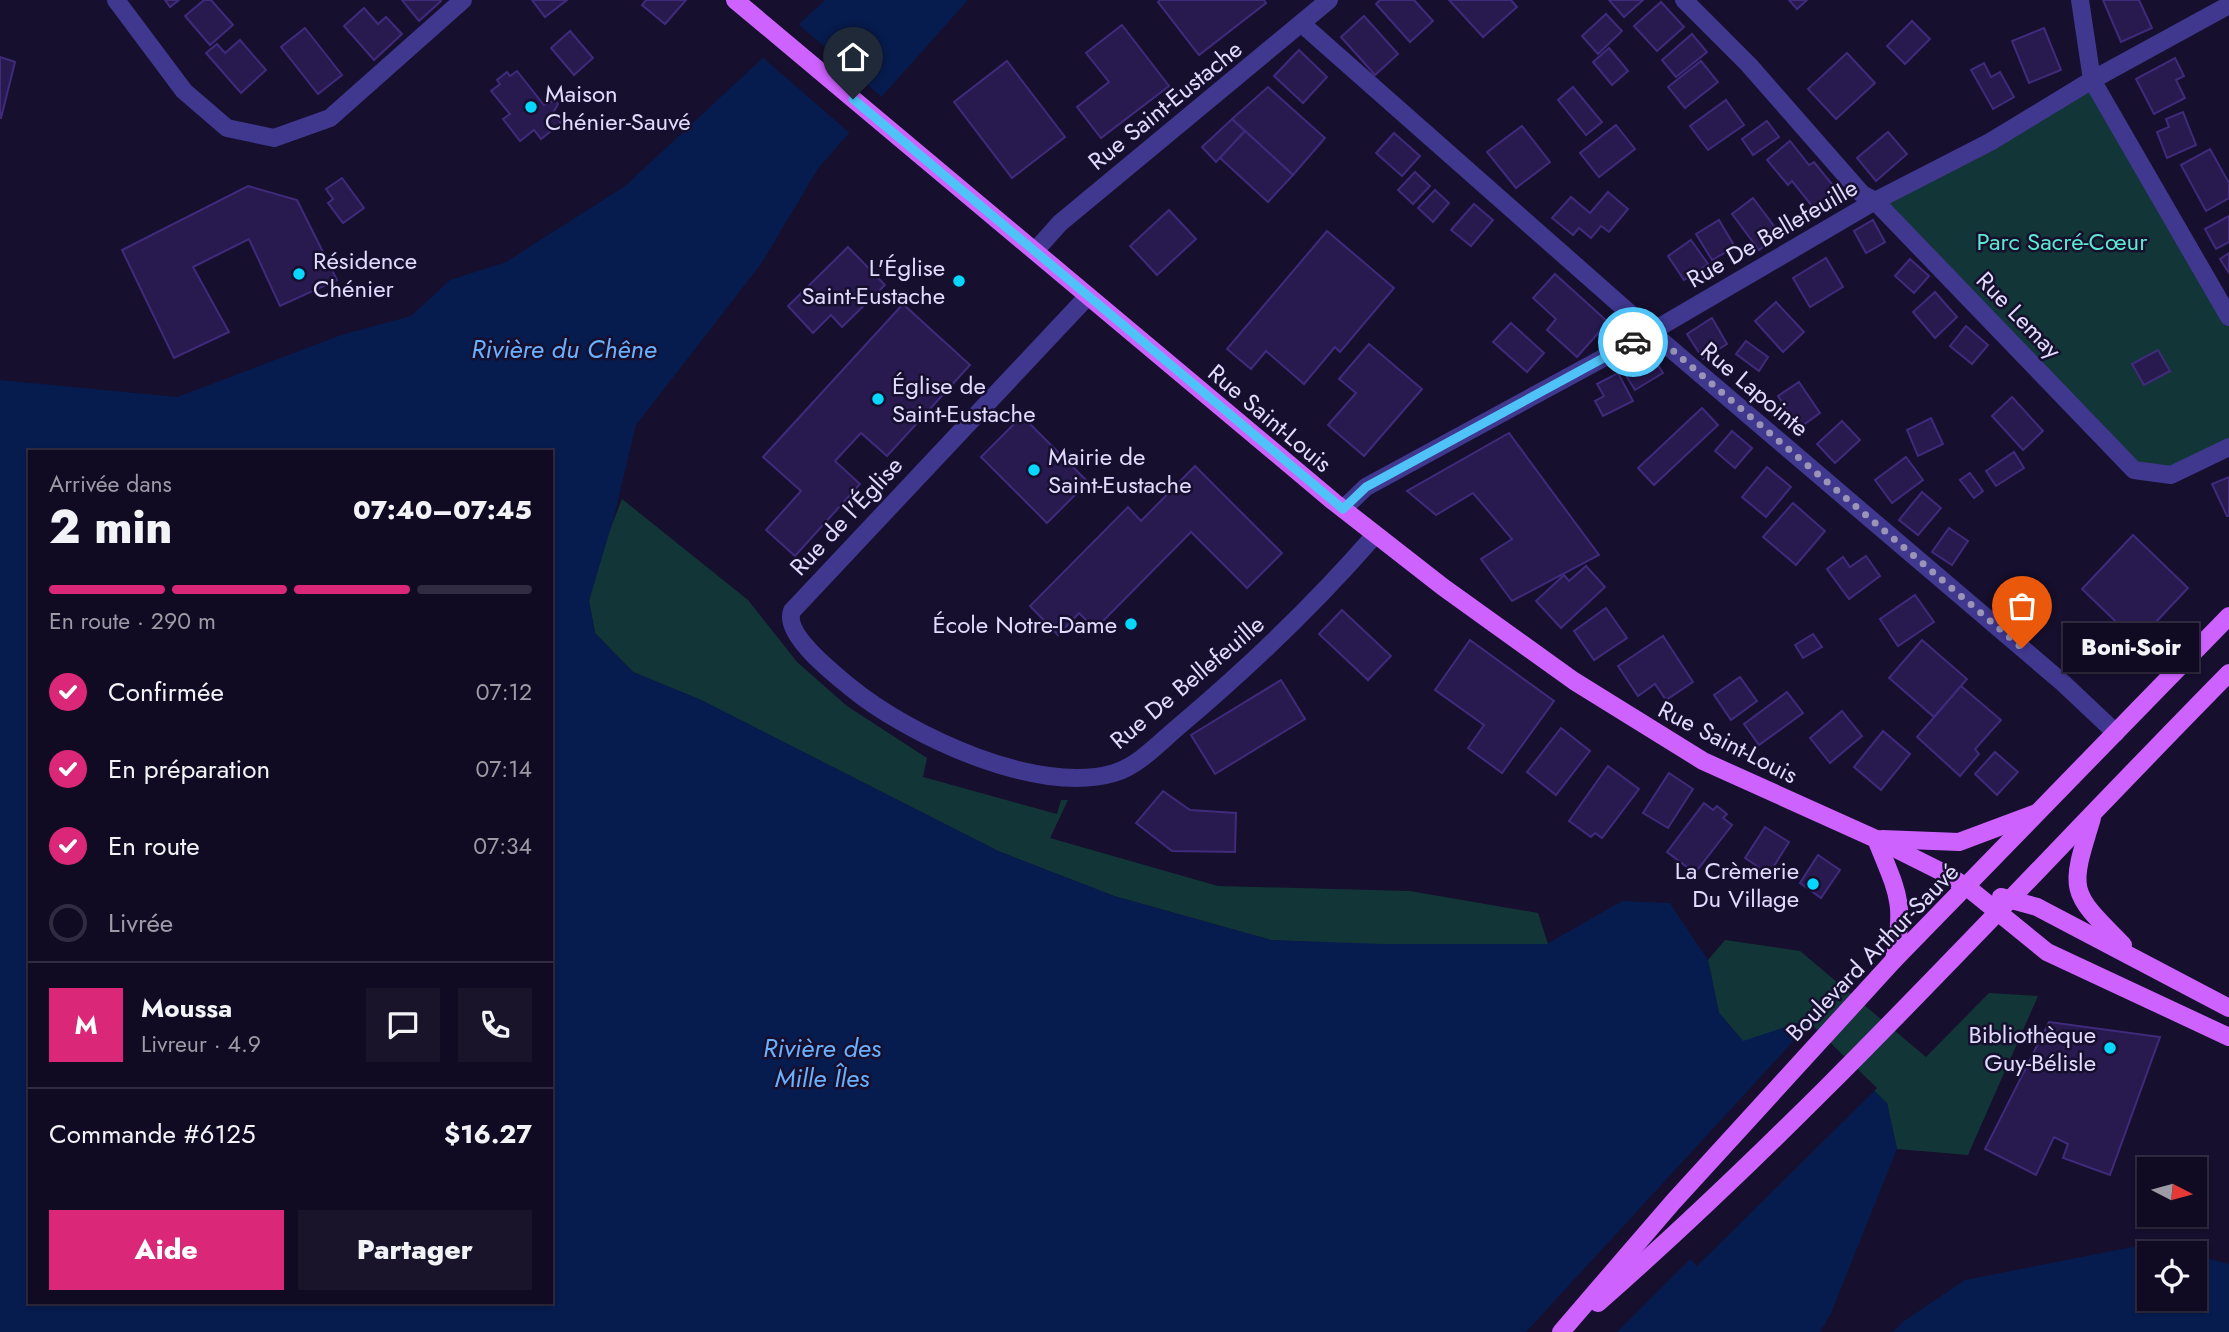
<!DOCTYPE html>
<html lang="fr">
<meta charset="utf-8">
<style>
:root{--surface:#100b22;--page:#19142a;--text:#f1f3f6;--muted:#9c9ba5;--line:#302b40;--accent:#db2777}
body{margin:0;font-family:Jost,sans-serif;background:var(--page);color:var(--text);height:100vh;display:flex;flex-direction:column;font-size:26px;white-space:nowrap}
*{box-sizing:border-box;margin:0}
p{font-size:23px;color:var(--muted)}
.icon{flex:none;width:38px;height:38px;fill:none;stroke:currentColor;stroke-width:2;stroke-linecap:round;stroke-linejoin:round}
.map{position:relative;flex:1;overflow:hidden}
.side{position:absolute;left:28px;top:450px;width:525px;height:854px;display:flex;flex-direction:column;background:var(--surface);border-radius:0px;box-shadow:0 2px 5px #0004,0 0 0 2px var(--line)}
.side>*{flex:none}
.needle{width:46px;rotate:96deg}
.tools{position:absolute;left:2137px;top:1157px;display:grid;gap:14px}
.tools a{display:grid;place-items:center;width:70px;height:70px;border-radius:0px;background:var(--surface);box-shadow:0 2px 5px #0004,0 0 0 2px var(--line);font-size:35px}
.pin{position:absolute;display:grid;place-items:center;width:60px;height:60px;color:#fff;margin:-72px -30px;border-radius:50% 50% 50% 0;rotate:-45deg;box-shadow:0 0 7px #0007}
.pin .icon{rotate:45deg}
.courier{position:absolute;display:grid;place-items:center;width:70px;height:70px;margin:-35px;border:5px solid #4fc3f7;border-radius:50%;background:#fff;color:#222;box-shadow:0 2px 9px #0007}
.bubble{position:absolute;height:49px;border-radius:0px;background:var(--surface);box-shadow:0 2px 5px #0004,0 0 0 2px var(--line);font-size:23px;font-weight:800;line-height:49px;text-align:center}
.headline em{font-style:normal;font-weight:800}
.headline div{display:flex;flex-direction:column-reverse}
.headline{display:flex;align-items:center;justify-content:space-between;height:119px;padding:0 21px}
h1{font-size:46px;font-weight:800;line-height:52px}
.bar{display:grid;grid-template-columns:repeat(4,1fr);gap:10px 7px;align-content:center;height:84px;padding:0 21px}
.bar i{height:9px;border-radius:5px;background:var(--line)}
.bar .active{background:var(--accent)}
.bar p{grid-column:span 4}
.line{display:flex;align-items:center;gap:18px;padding:0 21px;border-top:2px solid var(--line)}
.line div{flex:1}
.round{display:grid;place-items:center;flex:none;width:74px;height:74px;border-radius:0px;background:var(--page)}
ol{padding:0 21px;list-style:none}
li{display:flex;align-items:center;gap:21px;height:77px}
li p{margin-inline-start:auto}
li .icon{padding:7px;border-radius:50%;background:var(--accent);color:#fff;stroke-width:4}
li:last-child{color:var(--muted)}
li i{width:38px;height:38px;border:4px solid var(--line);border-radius:50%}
.cta{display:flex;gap:14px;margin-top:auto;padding:14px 21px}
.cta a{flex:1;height:80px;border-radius:0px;background:var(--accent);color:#fff;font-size:28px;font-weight:800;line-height:80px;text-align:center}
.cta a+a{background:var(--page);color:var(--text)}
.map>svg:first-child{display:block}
.green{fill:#123637}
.water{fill:#071c4e;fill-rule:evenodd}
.pier{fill:#160f2d}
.building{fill:#281a4f;stroke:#402a7c;stroke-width:2}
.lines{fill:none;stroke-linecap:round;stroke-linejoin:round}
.minor{stroke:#40378f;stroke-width:18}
.major{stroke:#ce62ff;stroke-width:18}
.done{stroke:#9a94b6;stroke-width:7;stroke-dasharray:0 12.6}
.route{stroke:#4fc3f7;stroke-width:9}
.poi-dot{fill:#07d6ff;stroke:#160f2d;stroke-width:2.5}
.labels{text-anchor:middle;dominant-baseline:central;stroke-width:5;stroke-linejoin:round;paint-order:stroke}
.poi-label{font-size:24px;fill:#e1dbff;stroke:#160f2d;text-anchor:start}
.street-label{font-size:24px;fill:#e1dbff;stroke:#160f2d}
.park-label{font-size:24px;fill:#5de9cf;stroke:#160f2d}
.water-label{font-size:26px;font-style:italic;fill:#69b0ff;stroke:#160f2d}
</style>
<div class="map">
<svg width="2229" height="1332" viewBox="0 0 2229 1332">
<rect width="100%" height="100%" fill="#160f2d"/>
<g class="green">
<path d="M2092,80L2229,317V447L2171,475L2134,470L1875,201L1994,150Z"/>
<path d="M622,499L748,600L797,662L847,706L927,758L923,777L1057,814L1061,800H1068L1050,838L1218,886L1410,891L1538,913L1548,944L1392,946L1271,940L1114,896L998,851L701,700L633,672L595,633L589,601L599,558Z"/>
<path d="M1725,940L1800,951L1926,1057L1989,993L2038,996L1968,1155L1897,1149L1887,1103L1743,1041L1719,1013L1708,960Z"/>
</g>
<g class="water">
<path d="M825,0H968L819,167L761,264L636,425L614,517L589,601L595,633L633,672L701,700L998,851L1114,896L1271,940L1382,944H1547L1622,901L1670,903L1708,960L1719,1013L1743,1041L1803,1021L1887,1103L1897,1149L1831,1313L1820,1332H0V380L177,397L341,335L411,316L450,280L506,262L625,186ZM400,450L551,452V1302H30V452Z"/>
<path d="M2148,1244L2185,1253H2149V1298H2194L2195,1255L2229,1264V1332H1893L1904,1321L1965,1280Z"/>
</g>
<g class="pier">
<path d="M796,22L884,99L852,135L761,56Z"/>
<path d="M1810,1023L1877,1088L1697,1266L1690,1259L1617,1332H1526Z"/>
</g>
<g class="building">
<path d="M165,0H179L170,7Z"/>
<path d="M204,0H211L233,25L210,45L185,16Z"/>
<path d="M402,0H440L441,1L419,21Z"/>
<path d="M532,0H567L545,17Z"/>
<path d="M646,0H686L665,24L642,5Z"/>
<path d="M1160,0H1264L1266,3L1199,55L1158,2Z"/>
<path d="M1380,0H1414L1433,21L1410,42L1376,4Z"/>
<path d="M1449,0H1511L1517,7L1483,37Z"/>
<path d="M1609,0H1643L1624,17Z"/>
<path d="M1789,0H1807L1797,9Z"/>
<path d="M2103,0H2139L2152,28L2121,42Z"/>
<path d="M1661,2L1684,27L1657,51L1634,26Z"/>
<path d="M364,8L378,24L386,17L402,34L374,60L344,26Z"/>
<path d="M1606,14L1622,31L1598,54L1582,36Z"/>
<path d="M1364,16L1398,54L1375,75L1341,37Z"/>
<path d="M1912,21L1930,39L1905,64L1887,46Z"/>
<path d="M1122,25L1169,86L1101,138L1077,107L1109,82L1086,53Z"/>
<path d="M305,28L342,75L318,94L281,47Z"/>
<path d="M2044,28L2061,70L2029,83L2012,41Z"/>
<path d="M570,31L593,58L574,75L551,48Z"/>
<path d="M1692,34L1707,52L1676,77L1662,60Z"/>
<path d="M240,40L266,70L241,93L206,53L217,44L225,53Z"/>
<path d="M1609,48L1628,71L1612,85L1593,62Z"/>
<path d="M1299,50L1327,77L1303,103L1274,76Z"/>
<path d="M1847,53L1875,83L1836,119L1808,89Z"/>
<path d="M0,57L15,62L1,118H0Z"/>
<path d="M2175,58L2184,76L2176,80L2185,98L2154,114L2136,79Z"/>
<path d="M1007,61L1065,137L1012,178L954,102Z"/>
<path d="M1701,61L1718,82L1685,108L1668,87Z"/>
<path d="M1984,63L1991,77L2000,72L2014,97L1993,109L1971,70Z"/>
<path d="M517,71L544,105L555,100L558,104L553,113L561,123L541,139L534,130L520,141L503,119L510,114L491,91L500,84L497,80L507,72L510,76Z"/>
<path d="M1268,87L1325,138L1293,175L1232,119Z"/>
<path d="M1573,87L1602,122L1586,135L1558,100Z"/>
<path d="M1726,100L1744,125L1708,150L1690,126Z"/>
<path d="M2183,112L2196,145L2167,158L2157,132L2169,127L2166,119Z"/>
<path d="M1232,119L1245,131L1216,162L1202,147Z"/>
<path d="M1767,121L1779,137L1753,155L1742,139Z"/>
<path d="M1616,125L1635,149L1599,177L1580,153Z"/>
<path d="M1522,126L1550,162L1516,188L1487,152Z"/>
<path d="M1245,131L1293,175L1268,202L1220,158Z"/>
<path d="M1888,132L1907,154L1876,181L1857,158Z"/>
<path d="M1394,133L1420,156L1402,176L1376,153Z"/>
<path d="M1790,141L1809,165L1814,162L1840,194L1817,212L1792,181L1788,185L1767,160Z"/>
<path d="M2210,149L2229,183V198L2206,211L2181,165Z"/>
<path d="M1415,172L1430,186L1413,204L1398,190Z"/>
<path d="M342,178L364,208L343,223L328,203L333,199L326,189Z"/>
<path d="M248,186L297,200L337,280L280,306L249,239L193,267L229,332L174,358L122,250Z"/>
<path d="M1435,190L1449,203L1433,222L1418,208Z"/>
<path d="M1608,192L1628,209L1609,232L1601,226L1591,238L1579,228L1573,235L1552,218L1571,197L1590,213Z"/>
<path d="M1753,198L1780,234L1759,250L1732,214Z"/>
<path d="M1474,204L1493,220L1471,246L1451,230Z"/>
<path d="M1169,210L1196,239L1157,275L1130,246Z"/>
<path d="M2229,216V242L2216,249L2205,229Z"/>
<path d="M1719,220L1735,247L1712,260L1696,234Z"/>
<path d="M1873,220L1885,242L1866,253L1854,231Z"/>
<path d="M1327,231L1394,288L1340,352L1335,347L1304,384L1266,351L1251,369L1227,349Z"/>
<path d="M1691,240L1708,264L1684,280L1668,256Z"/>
<path d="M848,247L885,285L842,327L831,315L813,333L788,306Z"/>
<path d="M2229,253V273L2220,259Z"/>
<path d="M1826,258L1843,287L1810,307L1793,278Z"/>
<path d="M1910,259L1929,276L1914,293L1895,276Z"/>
<path d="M1555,274L1608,322L1577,357L1547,330L1556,319L1533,298Z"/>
<path d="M1935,292L1957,317L1935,338L1913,312Z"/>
<path d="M1776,302L1804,332L1783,352L1755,321Z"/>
<path d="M903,304L970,365L887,456L861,433L835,461L860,484L795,556L766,530L801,491L763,457Z"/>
<path d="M1712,318L1727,344L1703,359L1687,334Z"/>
<path d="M1511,323L1544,353L1527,372L1493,342Z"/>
<path d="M1966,326L1988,345L1972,364L1950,346Z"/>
<path d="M1746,341L1768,357L1759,371L1736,354Z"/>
<path d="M1369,344L1422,389L1364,456L1328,425L1356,393L1339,379Z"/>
<path d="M2158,350L2170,371L2144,385L2132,364Z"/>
<path d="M1651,354L1663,373L1635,390L1623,371Z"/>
<path d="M1618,373L1633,401L1603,416L1595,401L1604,396L1597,384Z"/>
<path d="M1799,382L1820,413L1799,428L1778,396Z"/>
<path d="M2012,397L2043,431L2023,450L1992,416Z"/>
<path d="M1702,408L1718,425L1654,485L1638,468Z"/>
<path d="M1022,416L1088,482L1047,523L981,457Z"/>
<path d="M1931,418L1943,444L1918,456L1907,430Z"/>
<path d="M1842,421L1860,440L1835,463L1817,444Z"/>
<path d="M1732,431L1752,448L1735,468L1715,451Z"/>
<path d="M1509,433L1599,555L1512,601L1481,559L1512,539L1473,493L1436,515L1407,491Z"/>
<path d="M2014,452L2024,468L1996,486L1986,471Z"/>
<path d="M1906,457L1923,480L1892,503L1875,480Z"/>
<path d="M1195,466L1282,553L1247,588L1191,532L1095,629L1079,613L1058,635L1030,606L1128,507L1141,521Z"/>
<path d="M1767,467L1791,487L1766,517L1742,497Z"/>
<path d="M1970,473L1983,491L1974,498L1960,480Z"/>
<path d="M2229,477V516H2227L2212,484Z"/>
<path d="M1922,492L1941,508L1918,535L1899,520Z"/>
<path d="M1793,503L1825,531L1796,565L1763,537Z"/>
<path d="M1949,528L1968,541L1952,565L1932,552Z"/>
<path d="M2133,535L2188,588L2137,642L2082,589Z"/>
<path d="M1866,556L1880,576L1849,599L1827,569L1843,557L1850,567Z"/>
<path d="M1586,566L1605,587L1561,628L1536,601L1564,575L1569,581Z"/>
<path d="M1915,595L1934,622L1898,646L1880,619Z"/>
<path d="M1606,608L1627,638L1594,660L1574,631Z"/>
<path d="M1342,610L1391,656L1368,680L1319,634Z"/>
<path d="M1813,634L1822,647L1803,658L1795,645Z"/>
<path d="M1663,636L1693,682L1666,700L1655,684L1638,696L1618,666Z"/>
<path d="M1470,640L1554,701L1502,773L1468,748L1484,725L1435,690Z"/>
<path d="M1922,640L1967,679L1934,717L1889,678Z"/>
<path d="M1740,677L1757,701L1731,720L1714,695Z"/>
<path d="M1281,680L1305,719L1215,774L1191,735Z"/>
<path d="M1961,686L2001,720L1975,749L1979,754L1960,776L1917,737Z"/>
<path d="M1787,692L1803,713L1759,745L1744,724Z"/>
<path d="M1842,711L1862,736L1830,763L1810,738Z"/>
<path d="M1561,728L1590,751L1556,795L1527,772Z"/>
<path d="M1883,731L1910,754L1881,790L1854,767Z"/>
<path d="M1995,752L2018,772L1997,795L1975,774Z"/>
<path d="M1608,766L1639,789L1602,838L1595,833L1591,837L1569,821Z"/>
<path d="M1669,773L1693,789L1668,828L1643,813Z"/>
<path d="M1163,791L1190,810L1236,813L1235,852L1172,851L1136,823Z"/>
<path d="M1704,803L1713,810L1717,806L1727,814L1723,818L1732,825L1695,873L1667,852Z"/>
<path d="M1765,827L1789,842L1769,874L1745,858Z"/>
<path d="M1818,855L1840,870L1821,898L1800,883Z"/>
<path d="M2049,1022L2160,1037L2110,1175L2063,1158L2068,1144L2054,1137L2036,1175L1985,1149Z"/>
</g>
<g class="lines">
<g class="minor">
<path d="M116,0L184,91L227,128L274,138L330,118L463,0"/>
<path d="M1684,0L1749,65L1862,194L1875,201L2134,470L2171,475L2229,447"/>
<path d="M2080,0L2092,80L2229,317"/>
<path d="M1302,24L1651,332L2063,683L2116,733"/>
<path d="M1035,251L1060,223L1329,0"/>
<path d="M1088,296L792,611C783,634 833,673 850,687C908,735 1038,796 1114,773C1138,766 1158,744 1178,727C1248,668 1314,605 1375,535"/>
<path d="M1343,509L1366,487L1651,332L1875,201L1990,142L2092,80L2229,5"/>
</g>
<g class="major">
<path d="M735,0L1334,502L1443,587L1574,681L1703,761L1876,839L1940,871L1967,887L2047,952L2229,1037"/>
<path d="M2092,818C2069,892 2069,891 2123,945"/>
<path d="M1876,839C1897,892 1906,901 1894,960"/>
<path d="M1882,839L1959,842L2034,814"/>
<path d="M2001,897L2037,907L2229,1008"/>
<path d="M1598,1303C1821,1107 2020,885 2229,673"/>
<path d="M1561,1332L1673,1202L1894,960L2229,616"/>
</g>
</g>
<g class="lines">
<path class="done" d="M1633,342L1651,332L2022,648"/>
<path class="route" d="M853,99L1343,509L1366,487L1633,342"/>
</g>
<g class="poi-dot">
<circle cx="531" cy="107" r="7"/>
<circle cx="299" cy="274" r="7"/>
<circle cx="959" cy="281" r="7"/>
<circle cx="878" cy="399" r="7"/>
<circle cx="1034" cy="470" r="7"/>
<circle cx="1131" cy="624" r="7"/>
<circle cx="1813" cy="884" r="7"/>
<circle cx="2110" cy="1048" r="7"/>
</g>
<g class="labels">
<g class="poi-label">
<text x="545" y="93">Maison<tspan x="545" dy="28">Chénier-Sauvé</tspan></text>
<text x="313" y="260">Résidence<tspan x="313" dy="28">Chénier</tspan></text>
<text x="945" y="267" text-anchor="end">L'Église<tspan x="945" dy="28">Saint-Eustache</tspan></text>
<text x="892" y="385">Église de<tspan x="892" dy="28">Saint-Eustache</tspan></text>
<text x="1048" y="456">Mairie de<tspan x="1048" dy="28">Saint-Eustache</tspan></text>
<text x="1117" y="624" text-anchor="end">École Notre-Dame</text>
<text x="1799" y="870" text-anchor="end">La Crèmerie<tspan x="1799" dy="28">Du Village</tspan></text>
<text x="2096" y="1034" text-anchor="end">Bibliothèque<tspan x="2096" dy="28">Guy-Bélisle</tspan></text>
</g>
<g class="street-label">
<text transform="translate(1165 105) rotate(-39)">Rue Saint-Eustache</text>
<text transform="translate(1772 233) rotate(-30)">Rue De Bellefeuille</text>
<text transform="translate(2019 315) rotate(46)">Rue Lemay</text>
<text transform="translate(1755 389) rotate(40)">Rue Lapointe</text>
<text transform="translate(1270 418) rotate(40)">Rue Saint-Louis</text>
<text transform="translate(846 516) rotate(-47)">Rue de l'Église</text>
<text transform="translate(1187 682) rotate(-40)">Rue De Bellefeuille</text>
<text transform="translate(1728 742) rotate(27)">Rue Saint-Louis</text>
<text transform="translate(1872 952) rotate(-46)">Boulevard Arthur-Sauvé</text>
</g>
<g class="park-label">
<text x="2062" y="241">Parc Sacré-Cœur</text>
</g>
<g class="water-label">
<text x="564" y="349">Rivière du Chêne</text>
<text x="822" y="1048">Rivière des<tspan x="822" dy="30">Mille Îles</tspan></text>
</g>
</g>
</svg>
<div class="tools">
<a><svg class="needle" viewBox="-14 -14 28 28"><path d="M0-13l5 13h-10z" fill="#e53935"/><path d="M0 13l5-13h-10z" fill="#9c9ba5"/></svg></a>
<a><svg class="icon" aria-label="locate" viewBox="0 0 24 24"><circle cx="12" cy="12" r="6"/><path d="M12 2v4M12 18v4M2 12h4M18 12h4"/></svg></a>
</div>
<div class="pin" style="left:2022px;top:648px;background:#ea580c"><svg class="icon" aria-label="bag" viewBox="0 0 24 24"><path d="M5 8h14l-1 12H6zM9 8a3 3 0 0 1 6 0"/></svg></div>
<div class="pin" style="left:853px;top:99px;background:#1f2937"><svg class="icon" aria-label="home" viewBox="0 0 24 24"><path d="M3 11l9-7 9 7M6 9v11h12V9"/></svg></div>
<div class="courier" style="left:1633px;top:342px"><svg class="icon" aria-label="car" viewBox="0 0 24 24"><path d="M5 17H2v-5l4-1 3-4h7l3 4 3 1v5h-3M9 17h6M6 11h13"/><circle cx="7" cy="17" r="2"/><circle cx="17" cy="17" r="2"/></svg></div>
<div class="bubble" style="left:2063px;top:623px;width:136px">Boni-Soir</div>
<section class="side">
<div class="headline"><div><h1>2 min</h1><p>Arrivée dans</p></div><em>07:40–07:45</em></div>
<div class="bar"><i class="active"></i><i class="active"></i><i class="active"></i><i></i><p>En route · 290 m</p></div>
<ol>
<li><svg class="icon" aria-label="check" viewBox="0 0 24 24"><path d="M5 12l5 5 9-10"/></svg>Confirmée<p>07:12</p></li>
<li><svg class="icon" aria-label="check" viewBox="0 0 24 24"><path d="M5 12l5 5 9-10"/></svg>En préparation<p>07:14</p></li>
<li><svg class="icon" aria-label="check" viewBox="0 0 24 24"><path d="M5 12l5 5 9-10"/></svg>En route<p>07:34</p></li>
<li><i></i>Livrée</li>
</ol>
<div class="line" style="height:126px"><b class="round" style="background:var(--accent);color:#fff">M</b><div><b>Moussa</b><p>Livreur · 4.9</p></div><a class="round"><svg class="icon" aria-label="chat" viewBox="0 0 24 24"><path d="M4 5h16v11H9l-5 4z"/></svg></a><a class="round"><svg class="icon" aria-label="phone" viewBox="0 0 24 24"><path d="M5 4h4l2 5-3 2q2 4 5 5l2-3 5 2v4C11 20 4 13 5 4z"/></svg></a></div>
<div class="line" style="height:91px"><div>Commande #6125</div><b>$16.27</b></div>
<div class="cta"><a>Aide</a><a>Partager</a></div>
</section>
</div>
